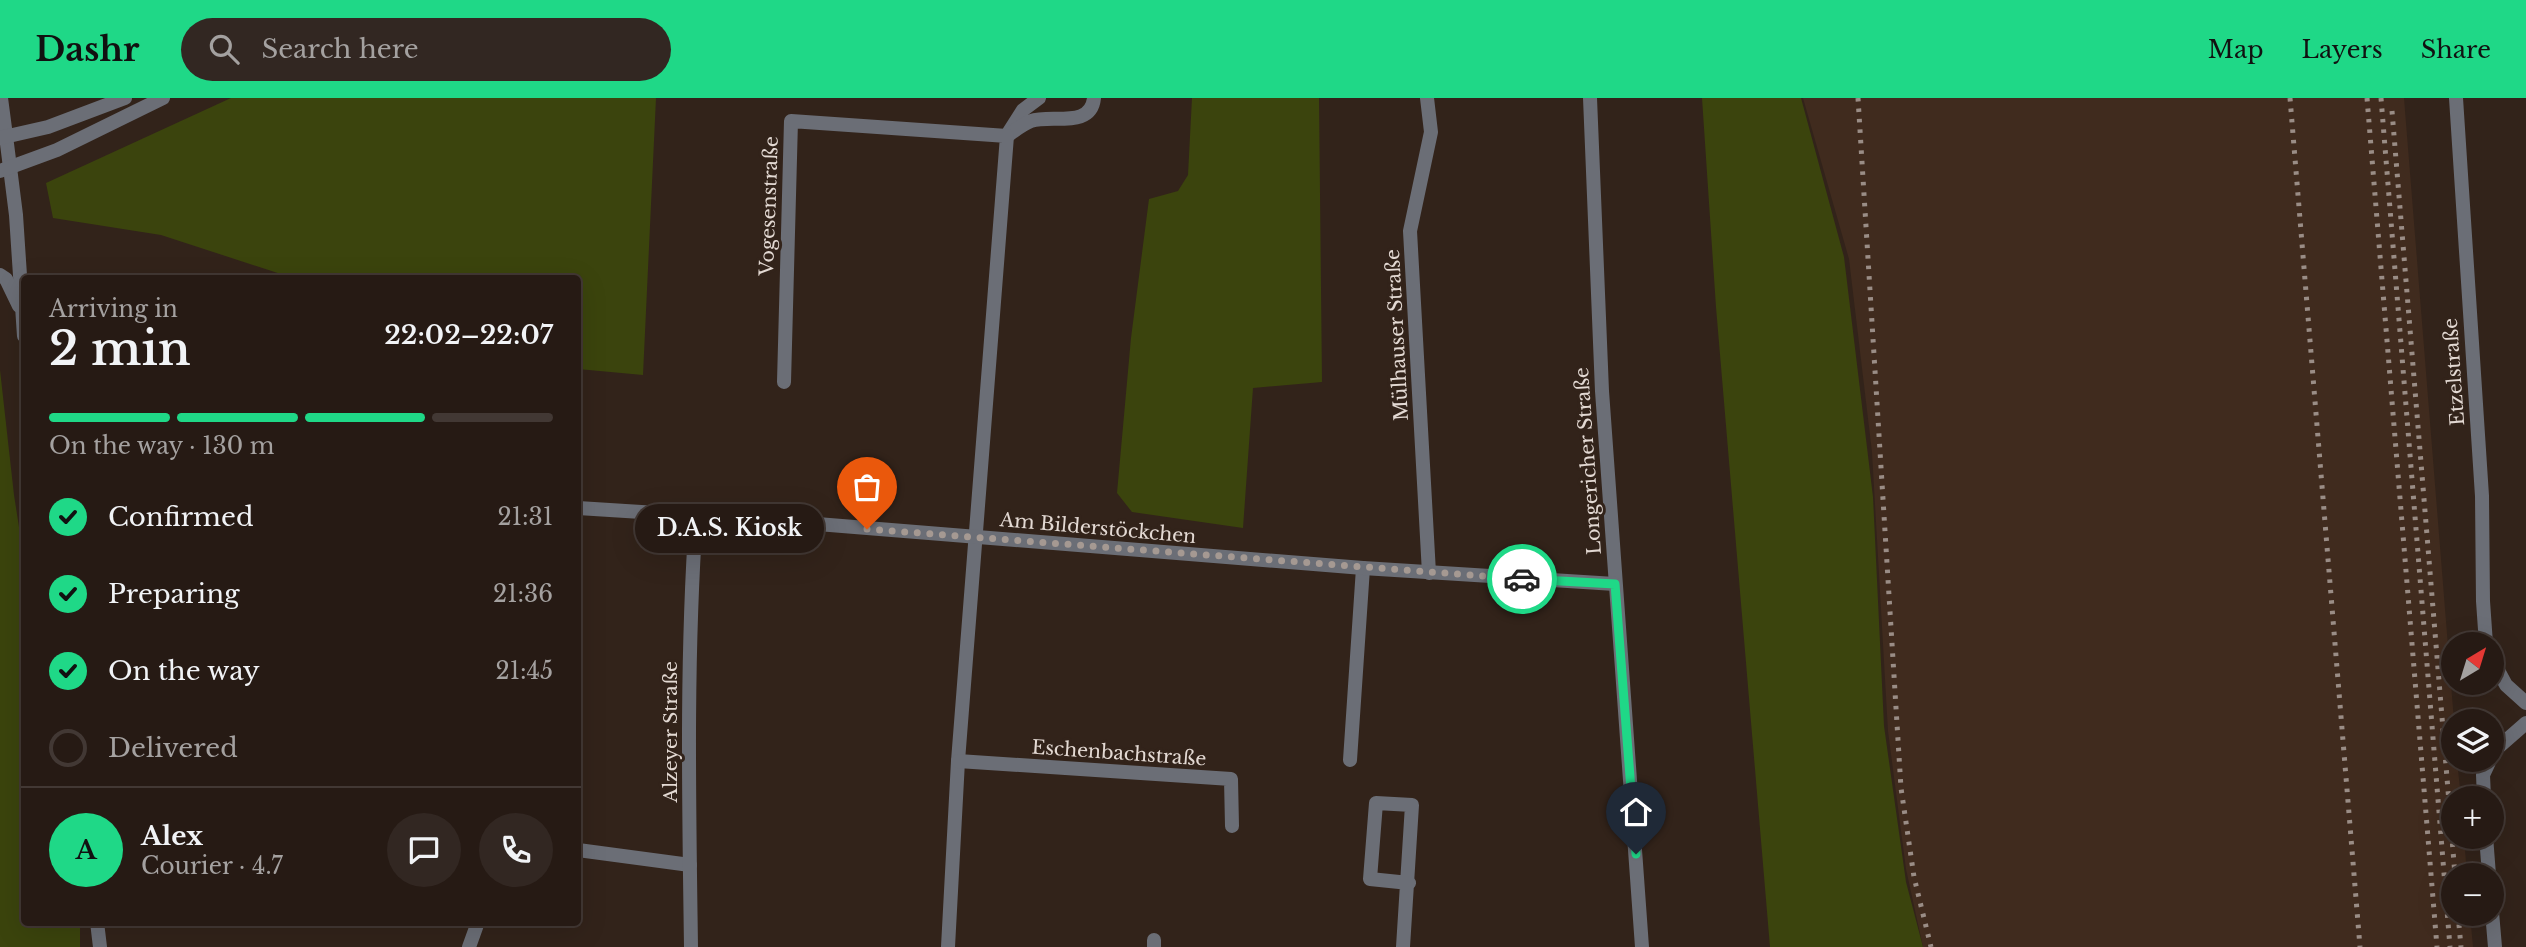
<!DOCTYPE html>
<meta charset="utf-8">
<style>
:root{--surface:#261a14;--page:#322722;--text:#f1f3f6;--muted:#a4a1a0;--line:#423834;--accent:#1fd887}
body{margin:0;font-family:"Libre Baskerville",serif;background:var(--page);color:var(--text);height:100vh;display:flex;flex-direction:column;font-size:26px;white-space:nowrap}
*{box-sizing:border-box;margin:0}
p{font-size:23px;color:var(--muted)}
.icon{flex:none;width:38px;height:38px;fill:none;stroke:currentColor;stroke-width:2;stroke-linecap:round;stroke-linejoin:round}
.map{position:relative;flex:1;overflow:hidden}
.details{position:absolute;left:21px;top:177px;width:560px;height:651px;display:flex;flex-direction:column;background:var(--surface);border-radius:7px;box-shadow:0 7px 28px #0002,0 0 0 2px var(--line)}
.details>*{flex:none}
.needle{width:46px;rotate:38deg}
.tools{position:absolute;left:2441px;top:534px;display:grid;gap:14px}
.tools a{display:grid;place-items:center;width:63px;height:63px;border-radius:50%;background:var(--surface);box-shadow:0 7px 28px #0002,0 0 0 2px var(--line);font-size:35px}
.pin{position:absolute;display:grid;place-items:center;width:60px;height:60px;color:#fff;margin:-72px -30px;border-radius:50% 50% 50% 0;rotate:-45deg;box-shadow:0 0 7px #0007}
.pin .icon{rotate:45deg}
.courier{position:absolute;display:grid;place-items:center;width:70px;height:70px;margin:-35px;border:5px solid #1fd887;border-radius:50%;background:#fff;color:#222;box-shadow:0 2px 9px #0007}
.bubble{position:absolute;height:49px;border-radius:24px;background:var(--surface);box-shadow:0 7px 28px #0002,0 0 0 2px var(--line);font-size:23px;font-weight:600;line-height:49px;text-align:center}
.headline em{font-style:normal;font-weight:600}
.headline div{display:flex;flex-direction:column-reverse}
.headline{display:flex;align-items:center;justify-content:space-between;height:119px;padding:0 28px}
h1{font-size:46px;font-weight:600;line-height:52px}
.bar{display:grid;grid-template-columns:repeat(4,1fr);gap:10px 7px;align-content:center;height:84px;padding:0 28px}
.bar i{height:9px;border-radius:5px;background:var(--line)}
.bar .on{background:var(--accent)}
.bar p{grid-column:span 4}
.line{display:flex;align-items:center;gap:18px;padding:0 28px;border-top:2px solid var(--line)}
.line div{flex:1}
.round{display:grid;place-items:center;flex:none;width:74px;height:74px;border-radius:37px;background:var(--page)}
ol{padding:0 28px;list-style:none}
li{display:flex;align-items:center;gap:21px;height:77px}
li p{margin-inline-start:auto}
li .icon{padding:7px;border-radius:50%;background:var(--accent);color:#111;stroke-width:4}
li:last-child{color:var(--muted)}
li i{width:38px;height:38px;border:4px solid var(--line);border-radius:50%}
header{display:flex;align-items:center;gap:42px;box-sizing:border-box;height:98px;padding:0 35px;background:var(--accent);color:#111}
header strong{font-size:33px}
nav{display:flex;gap:38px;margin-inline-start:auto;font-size:24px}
.search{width:490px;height:63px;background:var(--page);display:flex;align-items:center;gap:18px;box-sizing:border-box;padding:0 24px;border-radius:38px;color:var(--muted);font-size:26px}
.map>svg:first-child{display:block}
.built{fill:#402b1e}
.green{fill:#3b440d}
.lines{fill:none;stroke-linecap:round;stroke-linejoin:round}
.minor{stroke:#6b6e76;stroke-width:14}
.tertiary{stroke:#6b6e76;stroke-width:14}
.rail{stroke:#9a8d86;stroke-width:5;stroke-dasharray:3.5 7;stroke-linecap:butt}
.done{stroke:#a59992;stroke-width:7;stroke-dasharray:0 12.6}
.route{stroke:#1fd887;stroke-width:9}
.labels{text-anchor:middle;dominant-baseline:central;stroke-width:6;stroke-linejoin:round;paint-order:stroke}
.street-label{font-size:19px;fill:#e3d9d3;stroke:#32231a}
</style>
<header>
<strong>Dashr</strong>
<div class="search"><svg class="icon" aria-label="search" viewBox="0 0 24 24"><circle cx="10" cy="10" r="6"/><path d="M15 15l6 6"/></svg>Search here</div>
<nav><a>Map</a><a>Layers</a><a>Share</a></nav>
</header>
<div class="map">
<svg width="2526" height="849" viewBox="0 0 2526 849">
<rect width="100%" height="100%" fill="#32231a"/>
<path class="built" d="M1803,0H2404L2454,623V662H2457L2461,700H2454V738L2464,739L2467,777H2454V816H2470L2473,849H1923L1906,771L1888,633L1872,354L1849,161Z"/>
<g class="green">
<path d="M231,0H656L643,277L578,271V180H293L161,137L53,120L46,85Z"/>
<path d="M1192,0H1319L1322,284L1253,290L1243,430L1132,414L1117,395L1131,240L1149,101L1178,93L1188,77Z"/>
<path d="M1702,0H1801L1844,159L1873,399L1884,628L1906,784L1923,849H1770L1716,209Z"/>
<path d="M0,272L14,397L24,461V824H80V849H0Z"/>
</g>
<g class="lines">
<g class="minor">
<path d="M1,0L6,38"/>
<path d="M1427,0L1431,34L1410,133L1429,475"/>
<path d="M1009,34L1023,12L1039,0"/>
<path d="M1007,38C1014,33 1023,26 1031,23C1051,16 1091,31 1094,0"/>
<path d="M784,284L791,23L1007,38L958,663L948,849"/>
<path d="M2492,658L2494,653L2526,625"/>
<path d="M1350,662L1363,470"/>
<path d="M958,663L1231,681L1232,728"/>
<path d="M2484,700L2483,677L2490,662"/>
<path d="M2486,738L2489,777"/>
<path d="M578,752L690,767"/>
<path d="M2492,814L2495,849"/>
<path d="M469,849L478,824"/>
<path d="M691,849C689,705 686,562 696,419"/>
<path d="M1154,849V842"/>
<path d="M1403,849L1412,707L1376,705L1370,781L1409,785"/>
</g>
<g class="tertiary">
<path d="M1590,0L1602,293L1642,849"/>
<path d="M2456,0L2482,398L2483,503L2486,546"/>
<path d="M6,38L16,117L24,238"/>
<path d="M0,40L48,29L125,0"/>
<path d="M0,73L57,52L163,0"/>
<path d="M0,177L6,181L19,208"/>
<path d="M578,410L768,422L1363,470L1615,486"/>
<path d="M2492,561L2506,587L2526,605"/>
<path d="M97,824L100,849"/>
</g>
<g class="rail">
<path d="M1858,0L1901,690L1914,779L1931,849"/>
<path d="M2290,0L2360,849"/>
<path d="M2367,0L2437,849"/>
<path d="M2381,0L2450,849"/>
<path d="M2392,13L2455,777"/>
<path d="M2458,816L2461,849"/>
</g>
</g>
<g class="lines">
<path class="done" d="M867,431L1522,481"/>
<path class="route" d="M1522,481L1615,486L1636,756"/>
</g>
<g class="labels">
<g class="street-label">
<text transform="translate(769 108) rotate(-88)">Vogesenstraße</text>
<text transform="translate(1397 237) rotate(-93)">Mülhauser Straße</text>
<text transform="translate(2454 274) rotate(-94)">Etzelstraße</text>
<text transform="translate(1588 363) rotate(-94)">Longericher Straße</text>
<text transform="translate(1098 430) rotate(5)">Am Bilderstöckchen</text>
<text transform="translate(670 634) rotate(-90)">Alzeyer Straße</text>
<text transform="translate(1119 655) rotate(4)">Eschenbachstraße</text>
</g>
</g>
</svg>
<div class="tools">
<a><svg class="needle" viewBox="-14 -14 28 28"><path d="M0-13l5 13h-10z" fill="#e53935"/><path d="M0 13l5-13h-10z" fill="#a4a1a0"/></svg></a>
<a><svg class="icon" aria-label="layers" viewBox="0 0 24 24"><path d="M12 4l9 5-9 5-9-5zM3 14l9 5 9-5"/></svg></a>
<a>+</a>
<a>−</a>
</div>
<div class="pin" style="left:867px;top:431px;background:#ea580c"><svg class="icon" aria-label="bag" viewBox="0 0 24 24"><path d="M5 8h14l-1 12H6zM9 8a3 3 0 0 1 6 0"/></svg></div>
<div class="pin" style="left:1636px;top:756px;background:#1f2937"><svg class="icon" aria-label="home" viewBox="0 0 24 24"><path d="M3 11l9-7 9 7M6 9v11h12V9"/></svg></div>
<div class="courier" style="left:1522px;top:481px"><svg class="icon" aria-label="car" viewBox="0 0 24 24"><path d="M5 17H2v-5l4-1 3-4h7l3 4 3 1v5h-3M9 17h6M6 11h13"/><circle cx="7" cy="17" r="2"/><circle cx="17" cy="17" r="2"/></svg></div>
<div class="bubble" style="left:635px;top:406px;width:189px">D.A.S. Kiosk</div>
<section class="details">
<div class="headline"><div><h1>2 min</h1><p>Arriving in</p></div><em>22:02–22:07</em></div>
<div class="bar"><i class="on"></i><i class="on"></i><i class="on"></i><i></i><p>On the way · 130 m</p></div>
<ol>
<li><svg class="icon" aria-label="check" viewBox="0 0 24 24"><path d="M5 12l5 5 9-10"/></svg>Confirmed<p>21:31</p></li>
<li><svg class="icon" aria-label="check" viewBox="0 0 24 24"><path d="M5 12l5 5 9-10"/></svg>Preparing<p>21:36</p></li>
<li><svg class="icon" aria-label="check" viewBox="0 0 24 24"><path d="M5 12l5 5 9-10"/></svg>On the way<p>21:45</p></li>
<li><i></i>Delivered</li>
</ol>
<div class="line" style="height:126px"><b class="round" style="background:var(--accent);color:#111">A</b><div><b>Alex</b><p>Courier · 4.7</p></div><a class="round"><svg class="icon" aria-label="chat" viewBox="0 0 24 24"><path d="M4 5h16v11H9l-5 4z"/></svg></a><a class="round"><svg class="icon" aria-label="phone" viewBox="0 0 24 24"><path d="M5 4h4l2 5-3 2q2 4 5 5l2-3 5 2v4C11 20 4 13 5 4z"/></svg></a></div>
</section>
</div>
